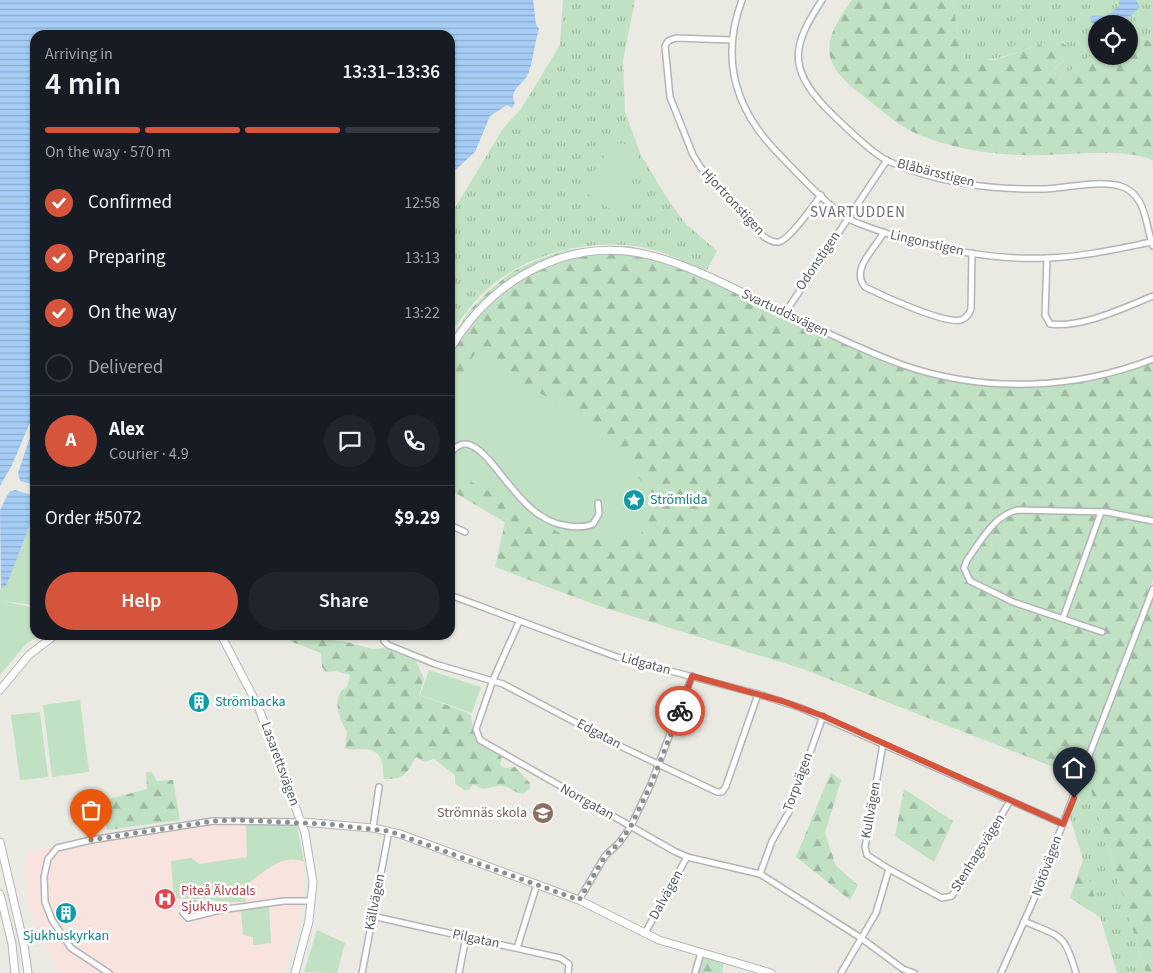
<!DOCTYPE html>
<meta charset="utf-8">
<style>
:root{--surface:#171b24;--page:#20242c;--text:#f1f3f6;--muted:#9ea1a6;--line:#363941;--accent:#d7543c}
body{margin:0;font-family:"Source Sans 3",sans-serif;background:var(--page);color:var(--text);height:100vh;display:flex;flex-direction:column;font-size:19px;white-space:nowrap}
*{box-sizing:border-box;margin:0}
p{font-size:16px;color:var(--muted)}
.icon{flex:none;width:28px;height:28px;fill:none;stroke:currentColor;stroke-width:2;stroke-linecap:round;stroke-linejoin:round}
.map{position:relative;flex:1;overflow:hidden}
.sheet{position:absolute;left:30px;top:30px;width:425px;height:610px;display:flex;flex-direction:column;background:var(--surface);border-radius:15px;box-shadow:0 1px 4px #0004}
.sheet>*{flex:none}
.controls{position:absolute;left:1088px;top:15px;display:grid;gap:10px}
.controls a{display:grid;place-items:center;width:50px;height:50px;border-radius:50%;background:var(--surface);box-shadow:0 1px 4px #0004;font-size:25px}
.pin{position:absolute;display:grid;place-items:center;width:42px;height:42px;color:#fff;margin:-51px -21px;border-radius:50% 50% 50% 0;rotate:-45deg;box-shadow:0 0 5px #0007}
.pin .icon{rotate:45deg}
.courier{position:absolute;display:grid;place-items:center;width:50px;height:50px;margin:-25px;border:4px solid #d7543c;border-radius:50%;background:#fff;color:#222;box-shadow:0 1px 6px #0007}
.summary em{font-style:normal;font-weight:600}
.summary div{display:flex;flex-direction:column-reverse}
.summary{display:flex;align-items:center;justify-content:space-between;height:85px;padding:0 15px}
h1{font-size:32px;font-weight:600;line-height:38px}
.bar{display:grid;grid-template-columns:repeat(4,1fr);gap:8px 5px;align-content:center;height:60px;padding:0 15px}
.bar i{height:6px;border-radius:4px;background:var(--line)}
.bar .current{background:var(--accent)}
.bar p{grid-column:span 4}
.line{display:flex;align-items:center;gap:12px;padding:0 15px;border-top:1px solid var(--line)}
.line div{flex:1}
.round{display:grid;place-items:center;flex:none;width:52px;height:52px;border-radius:26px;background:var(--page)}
ol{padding:0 15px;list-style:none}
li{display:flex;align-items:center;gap:15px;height:55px}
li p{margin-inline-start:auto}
li .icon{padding:5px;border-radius:50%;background:var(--accent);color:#fff;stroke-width:4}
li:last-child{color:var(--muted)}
li i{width:28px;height:28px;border:2px solid var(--line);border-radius:50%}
.cta{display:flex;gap:10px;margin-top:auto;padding:10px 15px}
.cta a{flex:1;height:58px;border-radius:30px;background:var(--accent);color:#fff;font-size:20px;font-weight:600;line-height:58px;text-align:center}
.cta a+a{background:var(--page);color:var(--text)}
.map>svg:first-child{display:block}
.medical{fill:#f8e3de}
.grass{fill:url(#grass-tufts)}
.forest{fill:url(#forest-firs)}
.green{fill:#c0e1c3}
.water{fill:url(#water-rules)}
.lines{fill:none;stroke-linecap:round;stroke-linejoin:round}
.street-casing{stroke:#b2b4b8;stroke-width:8}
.secondary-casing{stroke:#b3b5bb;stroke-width:9}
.street{stroke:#fff;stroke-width:5}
.secondary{stroke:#fff;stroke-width:7}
.done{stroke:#8d8e8e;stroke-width:5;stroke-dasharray:0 9}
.route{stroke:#d7543c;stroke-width:6}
.labels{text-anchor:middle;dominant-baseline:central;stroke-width:5;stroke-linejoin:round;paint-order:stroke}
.street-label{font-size:14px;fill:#5a5d61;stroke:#fff}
.culture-label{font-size:14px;fill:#0d838f;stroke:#fff;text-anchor:start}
.education-label{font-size:14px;fill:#785e54;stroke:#fff;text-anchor:end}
.health-label{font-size:14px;fill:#be3a42;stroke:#fff;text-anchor:start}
.neighbourhood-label{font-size:15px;letter-spacing:1px;fill:#6b6e73;stroke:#fff}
</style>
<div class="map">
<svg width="1153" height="973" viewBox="0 0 1153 973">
<defs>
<pattern id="grass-tufts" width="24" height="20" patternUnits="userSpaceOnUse" patternTransform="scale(1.25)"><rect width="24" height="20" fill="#c0e1c3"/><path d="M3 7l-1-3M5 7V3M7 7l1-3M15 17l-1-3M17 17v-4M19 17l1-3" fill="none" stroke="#9fbaa2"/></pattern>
<pattern id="forest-firs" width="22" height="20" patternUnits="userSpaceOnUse" patternTransform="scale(1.25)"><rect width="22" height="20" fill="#c0e1c3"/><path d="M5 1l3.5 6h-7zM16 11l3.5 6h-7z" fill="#9fbaa2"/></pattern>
<pattern id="water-rules" width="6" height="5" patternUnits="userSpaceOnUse" patternTransform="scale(1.25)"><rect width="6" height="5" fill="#a7cdf6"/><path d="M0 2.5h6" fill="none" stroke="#8baacb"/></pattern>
</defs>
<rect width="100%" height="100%" fill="#ebeae2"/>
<path class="medical" d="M246,822L297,826L304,862L303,896L298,925L283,973H63L58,969L43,943L33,918L25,884L27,851L152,832Z"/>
<g class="grass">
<path d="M563,0H635L623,61L625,112L641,155L665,195L684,222L717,251L706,272C692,266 678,258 664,253C605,233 530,249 484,292C472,303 461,320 450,333V216L504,127L521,109L560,45Z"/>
<path d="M953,0H1153V43L1141,37L1129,40V24H1096V52L1060,78L1054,81L1049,76L1050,73L1064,61L1067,46L1062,41C1028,43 1001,66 965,59L959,44Z"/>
<path d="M1085,771L1146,973H1117L1068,810Z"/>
</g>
<g class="forest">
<path d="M852,0H953L959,44L965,59L995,60L1057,39L1067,46L1070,55L1050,73L1049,76L1054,80L1060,78L1096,52V56H1129V41L1141,37L1153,43V161C1130,146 1052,157 1021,155C987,154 949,148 917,134C897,125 879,108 862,95C818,62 822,41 852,0Z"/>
<path d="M630,246L646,251L884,358L960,380L1033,384L1105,373L1153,357V580L1079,777L803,669L596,605L495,567L505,522L450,490V340L470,310L490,290L512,272L537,260L566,250Z"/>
<path d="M1153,596V973H1146L1085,771Z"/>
<path d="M293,635L346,642L373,649L384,648L416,661L424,679L419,695L466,712L471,716C474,743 479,744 502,757L500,764L504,768L515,767L530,783V788L523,794C514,793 512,788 504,786C496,784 490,788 483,789L473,784L469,790H464L455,783V775L434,759L425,762L416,757C406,774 406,779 384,779C382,772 384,765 381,759C372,743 358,753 345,748L347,731C340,720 333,704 341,691L347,687L350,675L335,671L326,672L322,667L321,653L292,642L289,639Z"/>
<path d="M146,772H152L157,781L173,780L180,820L107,830L100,790L109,799L147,789Z"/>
<path d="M831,772L841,780L825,833L836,866L858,885L850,900L796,857Z"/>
<path d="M904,789L953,821L934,862L895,836Z"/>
<path d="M1083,859L1101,918L1070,898Z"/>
<path d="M701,957L724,962L722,973H697Z"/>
</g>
<g class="green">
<path d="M613,143L628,144L639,157L624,178L599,165Z"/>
<path d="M594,170L630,191L616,213L583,191Z"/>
<path d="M476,352L532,389L583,416L659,501L638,539L575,540L529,518L492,493L450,470V392Z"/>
<path d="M35,497V605L3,601L35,608V635H40L26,644L0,675V590Z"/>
<path d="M429,670L481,687L472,713L420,695Z"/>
<path d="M80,700L89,772L52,777L43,705Z"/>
<path d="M40,712L48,777L20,780L11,715Z"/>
<path d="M246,823L297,826L304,862C281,852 260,876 242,888L246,902C221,903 198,897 174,899L171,861L191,858L199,864L247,857Z"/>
<path d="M269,906L271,943L253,945V937L243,935L241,910Z"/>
<path d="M317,930L345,943L337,973L304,972Z"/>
</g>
<g class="water">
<path d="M0,0H533L536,24L539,29C535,41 532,68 527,76C522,85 508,91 515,103L512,108L507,105L490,116L475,152L453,172L452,183L454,196L450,200V35H35V421L31,420L12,465L0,486Z"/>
<path d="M1119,0H1136L1140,7L1128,18L1111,19L1095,24L1091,22L1090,16C1107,15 1103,20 1119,6Z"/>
<path d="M35,422V485L20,481L18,473Z"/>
<path d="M15,490L35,496V512L6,586L1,588L0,510L9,492Z"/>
</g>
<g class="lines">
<g class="street-casing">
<g id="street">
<path d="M742,0C721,56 734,106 774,149C796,172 820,198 845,217C852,222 888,234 898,237C946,251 997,260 1047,258C1082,257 1117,249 1152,242"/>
<path d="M822,0C794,43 786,66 825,107C840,122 871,153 888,161C935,183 994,190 1044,189C1068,188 1097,180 1120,186C1147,194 1145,225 1153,246"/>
<path d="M732,40L676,38L668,41L665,46L670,97L693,155L701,168L764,237C768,239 773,243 779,242C791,238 813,206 821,195"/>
<path d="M887,160L785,313C824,331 863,351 903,365C984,393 1074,390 1153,359"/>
<path d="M884,232C875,249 850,269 865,287C883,296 944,324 961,320C967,318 969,314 971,309L972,253"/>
<path d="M1047,258L1045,315L1050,324C1083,328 1123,308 1153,296"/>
<path d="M450,453C454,449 460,443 466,444C493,447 517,517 563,525C572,527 584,528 593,524L599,514L598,503"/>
<path d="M450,525L465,532"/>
<path d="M450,595L617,657L758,694L801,708L1063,824"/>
<path d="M1063,618L1101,512"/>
<path d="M519,622L493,680L476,729L480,740L674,851L687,857L760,874L861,938L903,969L914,973"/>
<path d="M1102,632L1013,602L970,581L964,568L967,560C981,541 994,515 1018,510L1107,512L1153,521"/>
<path d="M384,635V641L388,645L435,664L503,684L622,747L717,792H722L726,786L758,694"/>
<path d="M373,828L379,787"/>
<path d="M889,869L942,898L952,896L1010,801"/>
<path d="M760,874L772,841L790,810L823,716"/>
<path d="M579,900L605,856L619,843L631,826L651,784L692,676"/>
<path d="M220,910L188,918L183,913L189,905L193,904L220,910L284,901H311"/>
<path d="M372,916L560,958L569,964L568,973"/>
<path d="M1024,921C1062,938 1064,932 1076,973"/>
<path d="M645,933L687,857"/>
<path d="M517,948L537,884"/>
<path d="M109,973L71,948L52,920L45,902L44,877L48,859L57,848L91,840L213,821L302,822"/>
<path d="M362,973L389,831"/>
<path d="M459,973L466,937"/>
<path d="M695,973L701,953"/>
<path d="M841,973L876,913L889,869L867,855L865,847L883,744"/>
<path d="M1001,973L1034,899L1153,589"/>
</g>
</g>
<g class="secondary-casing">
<g id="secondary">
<path d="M450,349C494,276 574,232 660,258C703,271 744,294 785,313"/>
<path d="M221,635L258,706L305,833L313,882L309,921L295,973"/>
<path d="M0,690L29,655L55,635"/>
<path d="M302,822L373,828L400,834L579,900L659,940L771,973"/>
<path d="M0,842L24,945L28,973"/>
<path d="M0,894L12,944L15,973"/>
</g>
</g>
<use href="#street" class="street"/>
<use href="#secondary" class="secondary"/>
</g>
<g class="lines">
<path class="done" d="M91,840L213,821L235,820L327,824L389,831L579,900L605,856L619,843L631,826L651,784L680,711"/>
<path class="route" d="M680,711L692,676L782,701L823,716L1063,824L1074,798"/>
</g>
<defs>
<g id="sight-disc" transform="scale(1.125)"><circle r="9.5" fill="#0f9aa8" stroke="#fff"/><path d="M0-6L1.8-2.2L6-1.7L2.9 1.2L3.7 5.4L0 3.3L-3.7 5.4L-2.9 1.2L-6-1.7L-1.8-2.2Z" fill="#fff"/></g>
<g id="building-disc" transform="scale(1.125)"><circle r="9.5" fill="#0f9aa8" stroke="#fff"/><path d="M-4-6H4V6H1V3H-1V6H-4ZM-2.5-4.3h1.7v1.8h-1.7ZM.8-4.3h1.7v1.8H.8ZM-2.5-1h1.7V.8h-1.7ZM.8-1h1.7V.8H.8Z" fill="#fff"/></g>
<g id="school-disc" transform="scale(1.125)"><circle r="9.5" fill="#8d6e63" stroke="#fff"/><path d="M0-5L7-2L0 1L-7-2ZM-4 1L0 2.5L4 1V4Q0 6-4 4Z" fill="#fff"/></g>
<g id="hospital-disc" transform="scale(1.125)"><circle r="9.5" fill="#e0444e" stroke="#fff"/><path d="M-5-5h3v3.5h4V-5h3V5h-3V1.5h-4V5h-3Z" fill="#fff"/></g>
</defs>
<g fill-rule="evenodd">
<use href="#sight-disc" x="634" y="500"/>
<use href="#building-disc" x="199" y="702"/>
<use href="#school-disc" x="543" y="813"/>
<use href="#hospital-disc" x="165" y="899"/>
<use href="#building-disc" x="66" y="913"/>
</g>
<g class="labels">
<g class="street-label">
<text transform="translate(936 173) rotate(14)">Blåbärsstigen</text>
<text transform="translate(733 202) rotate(47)">Hjortronstigen</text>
<text transform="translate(927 243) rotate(13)">Lingonstigen</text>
<text transform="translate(818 261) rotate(-56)">Odonstigen</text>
<text transform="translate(785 313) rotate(25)">Svartuddsvägen</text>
<text transform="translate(646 664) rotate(15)">Lidgatan</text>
<text transform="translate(599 734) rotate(28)">Edgatan</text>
<text transform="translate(280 764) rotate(70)">Lasarettsvägen</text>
<text transform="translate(798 782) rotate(-70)">Torpvägen</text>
<text transform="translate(587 802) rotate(29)">Norrgatan</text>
<text transform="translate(871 810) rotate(-80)">Kullvägen</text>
<text transform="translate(978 853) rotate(-58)">Stenhagsvägen</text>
<text transform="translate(1047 866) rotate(-70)">Nötövägen</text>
<text transform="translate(666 895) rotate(-61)">Dalvägen</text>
<text transform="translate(375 902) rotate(-79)">Källvägen</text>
<text transform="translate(476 939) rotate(12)">Pilgatan</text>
</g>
<g class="culture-label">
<text x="650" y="500">Strömlida</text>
<text x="215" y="702">Strömbacka</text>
<text x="66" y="936" text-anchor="middle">Sjukhuskyrkan</text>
</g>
<g class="education-label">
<text x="527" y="813">Strömnäs skola</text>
</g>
<g class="health-label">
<text x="181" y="891">Piteå Älvdals<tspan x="181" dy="16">Sjukhus</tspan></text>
</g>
<g class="neighbourhood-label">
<text x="858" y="212">SVARTUDDEN</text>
</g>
</g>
</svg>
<div class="controls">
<a><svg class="icon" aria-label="locate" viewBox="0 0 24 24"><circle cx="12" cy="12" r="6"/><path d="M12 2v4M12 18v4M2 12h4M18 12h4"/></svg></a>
</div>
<div class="pin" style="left:91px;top:840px;background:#ea580c"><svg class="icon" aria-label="bag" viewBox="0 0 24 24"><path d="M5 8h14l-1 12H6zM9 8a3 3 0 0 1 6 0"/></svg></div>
<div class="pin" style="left:1074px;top:798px;background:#1f2937"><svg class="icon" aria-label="home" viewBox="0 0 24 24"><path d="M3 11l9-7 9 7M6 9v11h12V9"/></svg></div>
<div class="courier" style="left:680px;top:711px"><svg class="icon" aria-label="bike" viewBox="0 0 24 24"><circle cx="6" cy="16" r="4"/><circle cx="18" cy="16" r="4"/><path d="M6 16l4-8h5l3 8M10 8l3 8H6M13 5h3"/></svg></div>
<section class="sheet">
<div class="summary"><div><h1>4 min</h1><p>Arriving in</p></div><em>13:31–13:36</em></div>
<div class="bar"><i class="current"></i><i class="current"></i><i class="current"></i><i></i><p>On the way · 570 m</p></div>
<ol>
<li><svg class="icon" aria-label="check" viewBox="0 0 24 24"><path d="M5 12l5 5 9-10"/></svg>Confirmed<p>12:58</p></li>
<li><svg class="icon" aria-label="check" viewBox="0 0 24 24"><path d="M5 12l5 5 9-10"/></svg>Preparing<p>13:13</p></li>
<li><svg class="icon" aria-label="check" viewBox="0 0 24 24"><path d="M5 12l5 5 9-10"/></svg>On the way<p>13:22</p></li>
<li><i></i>Delivered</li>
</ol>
<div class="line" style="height:90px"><b class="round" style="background:var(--accent);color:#fff">A</b><div><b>Alex</b><p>Courier · 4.9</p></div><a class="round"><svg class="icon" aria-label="chat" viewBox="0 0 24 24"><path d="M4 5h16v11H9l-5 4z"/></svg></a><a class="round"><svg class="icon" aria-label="phone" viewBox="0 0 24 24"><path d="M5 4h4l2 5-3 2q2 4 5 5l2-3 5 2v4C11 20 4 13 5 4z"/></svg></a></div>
<div class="line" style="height:65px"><div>Order #5072</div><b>$9.29</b></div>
<div class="cta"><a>Help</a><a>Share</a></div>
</section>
</div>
